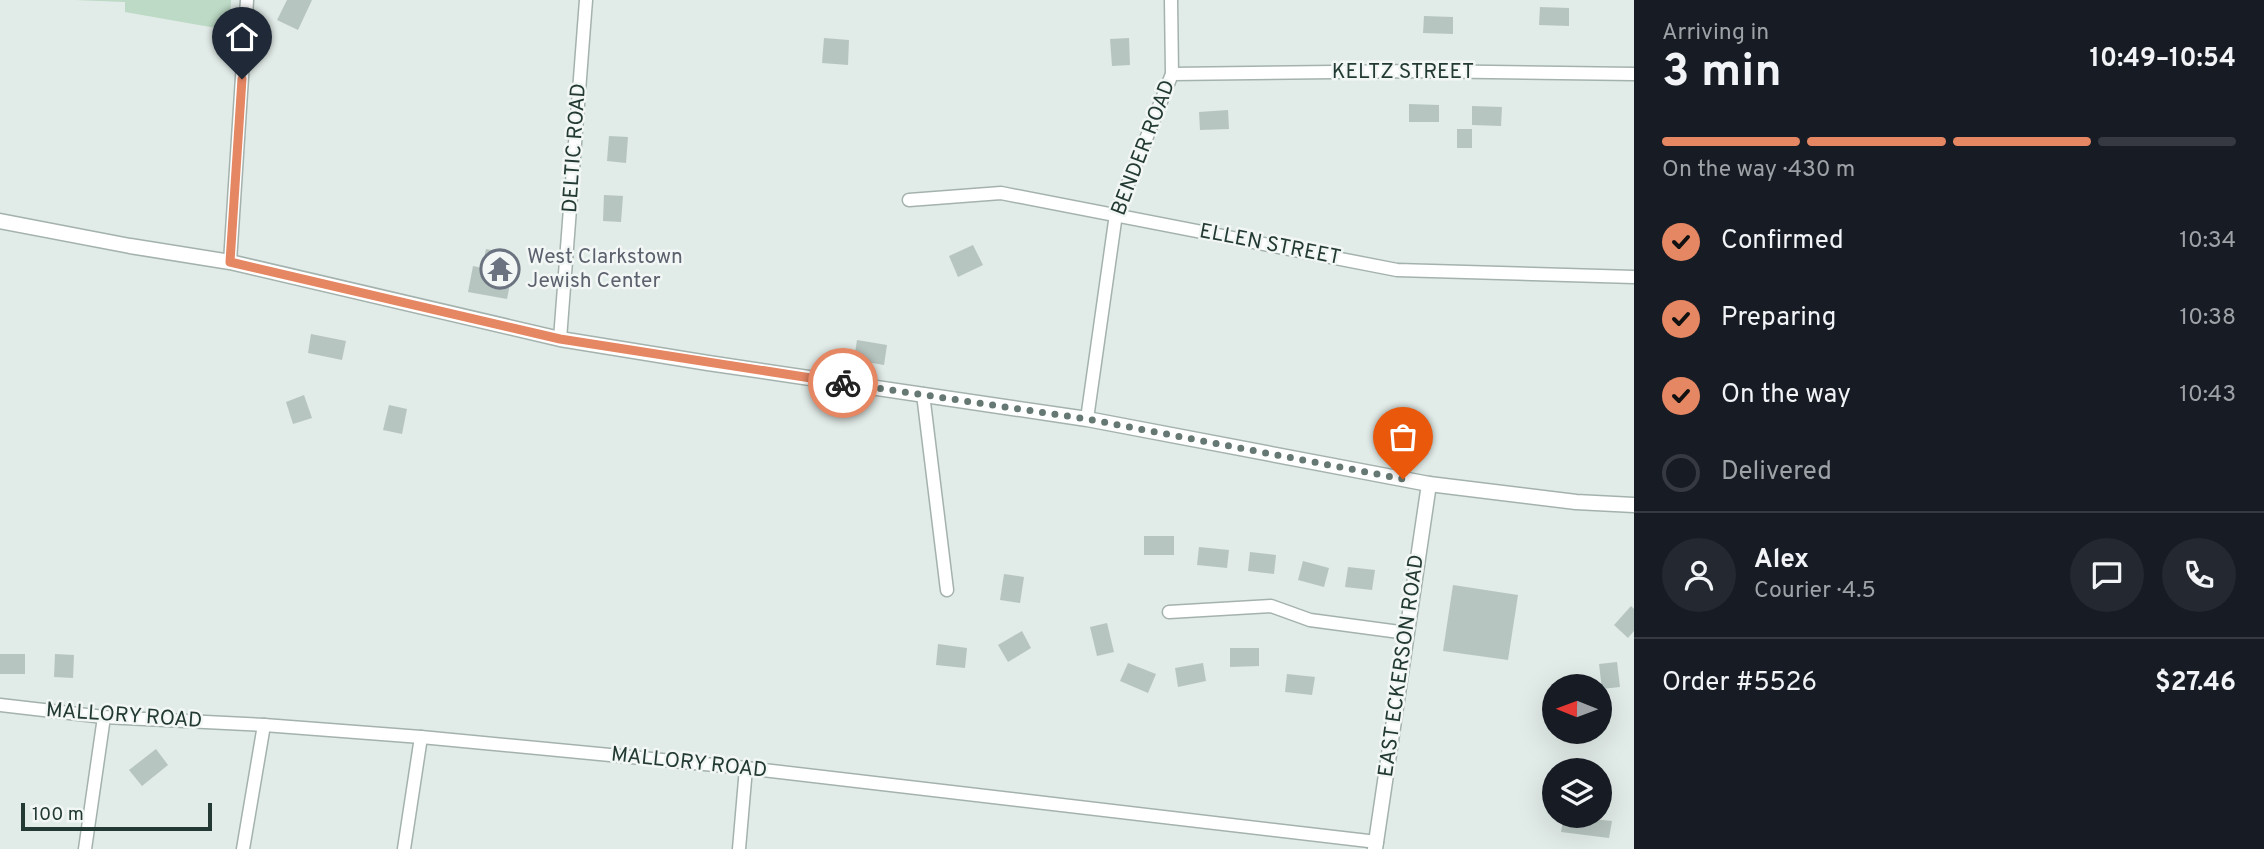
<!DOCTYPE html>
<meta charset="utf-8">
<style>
:root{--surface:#171b24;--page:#242831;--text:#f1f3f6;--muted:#9ea1a6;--line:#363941;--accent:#e68764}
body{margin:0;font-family:Overpass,sans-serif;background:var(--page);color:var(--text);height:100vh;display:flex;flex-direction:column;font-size:26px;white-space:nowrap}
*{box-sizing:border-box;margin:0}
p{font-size:23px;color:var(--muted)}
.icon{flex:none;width:38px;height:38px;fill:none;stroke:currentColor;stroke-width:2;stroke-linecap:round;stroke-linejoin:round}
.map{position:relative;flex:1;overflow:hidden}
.sheet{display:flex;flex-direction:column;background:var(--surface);width:630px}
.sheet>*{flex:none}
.needle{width:46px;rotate:271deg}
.controls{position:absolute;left:1542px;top:674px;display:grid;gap:14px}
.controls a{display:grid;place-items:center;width:70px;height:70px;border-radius:50%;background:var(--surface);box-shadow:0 7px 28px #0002;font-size:35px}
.scale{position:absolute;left:21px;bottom:18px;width:191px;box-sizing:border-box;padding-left:7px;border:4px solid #233a34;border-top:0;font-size:19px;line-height:24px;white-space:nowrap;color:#233a34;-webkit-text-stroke:5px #f2f7f5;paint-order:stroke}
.pin{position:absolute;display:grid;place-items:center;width:60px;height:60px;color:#fff;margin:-72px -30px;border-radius:50% 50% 50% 0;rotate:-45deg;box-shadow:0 0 7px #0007}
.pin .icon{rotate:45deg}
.courier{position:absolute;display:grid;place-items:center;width:70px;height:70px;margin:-35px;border:5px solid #e68764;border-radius:50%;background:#fff;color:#222;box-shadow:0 2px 9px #0007}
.head em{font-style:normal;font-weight:700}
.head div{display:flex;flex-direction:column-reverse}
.head{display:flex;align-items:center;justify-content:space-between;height:119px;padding:0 28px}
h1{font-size:46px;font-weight:700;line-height:52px}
.bar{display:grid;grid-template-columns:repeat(4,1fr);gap:10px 7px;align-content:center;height:84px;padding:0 28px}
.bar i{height:9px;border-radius:5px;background:var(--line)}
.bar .selected{background:var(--accent)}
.bar p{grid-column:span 4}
.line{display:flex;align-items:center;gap:18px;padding:0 28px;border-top:2px solid var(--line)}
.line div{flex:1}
.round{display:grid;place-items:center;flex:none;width:74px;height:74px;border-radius:37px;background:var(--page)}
ol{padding:0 28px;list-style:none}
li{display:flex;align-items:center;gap:21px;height:77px}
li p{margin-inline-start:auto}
li .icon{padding:7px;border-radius:50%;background:var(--accent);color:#111;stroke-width:4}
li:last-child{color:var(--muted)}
li i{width:38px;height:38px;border:4px solid var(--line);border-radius:50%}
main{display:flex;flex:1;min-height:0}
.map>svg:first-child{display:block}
.garden{fill:#bcdac5}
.building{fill:#b7c5c0}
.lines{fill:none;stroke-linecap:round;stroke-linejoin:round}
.minor-casing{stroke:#a4b2ae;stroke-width:15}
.tertiary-casing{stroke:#a4b2ae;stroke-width:17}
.minor{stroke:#fff;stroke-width:12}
.tertiary{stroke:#fff;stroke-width:14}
.done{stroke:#667873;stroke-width:7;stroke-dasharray:0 12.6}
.route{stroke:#e68764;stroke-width:9}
.labels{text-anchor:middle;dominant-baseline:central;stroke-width:5;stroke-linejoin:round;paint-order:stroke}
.street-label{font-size:21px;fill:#233a34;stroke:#f2f7f5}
.worship-label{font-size:21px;fill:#5b616d;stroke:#f2f7f5;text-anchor:start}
</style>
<main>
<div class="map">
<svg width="1634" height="849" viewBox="0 0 1634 849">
<rect width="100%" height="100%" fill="#e1ebe7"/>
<path class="garden" d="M75,0H231L230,17L216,28L125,12V2Z"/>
<g class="building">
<path d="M287,0H312L298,30L277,20Z"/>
<path d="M1540,7L1569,8V26L1539,25Z"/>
<path d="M1424,16L1453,17V34L1423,33Z"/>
<path d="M824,38L849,40L848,65L822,63Z"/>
<path d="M1129,38L1130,65L1112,66L1110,39Z"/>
<path d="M1409,104L1439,105V122H1409Z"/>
<path d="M1472,106L1502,107L1501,126L1472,125Z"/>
<path d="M1228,110L1229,129L1200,130L1199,112Z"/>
<rect x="1457" y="129" width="15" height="19"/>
<path d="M609,136L628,137L626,163L607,161Z"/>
<path d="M604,195L623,196L621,222L603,221Z"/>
<path d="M973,245L983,265L958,277L949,256Z"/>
<path d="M486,249L507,253L504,267L513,269L507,299L468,292L473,266L482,268Z"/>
<path d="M311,334L346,341L342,360L308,353Z"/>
<path d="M857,340L887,345L884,365L854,360Z"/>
<path d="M304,395L312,418L293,424L286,402Z"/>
<path d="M389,405L407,409L402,434L383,430Z"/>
<rect x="1144" y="536" width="30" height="19"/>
<path d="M1199,547L1229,550L1227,568L1197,565Z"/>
<path d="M1250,552L1276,555L1274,574L1248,571Z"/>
<path d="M1303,561L1329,568L1324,587L1298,580Z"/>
<path d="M1348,567L1375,570L1372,590L1345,587Z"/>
<path d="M1004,574L1024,577L1020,603L1000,600Z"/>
<path d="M1453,585L1518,595L1508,660L1443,651Z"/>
<path d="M1631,606L1634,609V631L1628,638L1614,625Z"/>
<path d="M1107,623L1114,652L1097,656L1090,627Z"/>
<path d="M1022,631L1031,648L1008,662L998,645Z"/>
<path d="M938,644L967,648L965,668L936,665Z"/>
<path d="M1230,648H1259V666L1230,667Z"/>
<rect x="0" y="654" width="25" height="20"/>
<path d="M55,654L74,655L73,678L54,677Z"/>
<path d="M1617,662L1620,687L1602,689L1599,664Z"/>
<path d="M1128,663L1156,674L1148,693L1120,681Z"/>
<path d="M1203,663L1206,681L1178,687L1175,668Z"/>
<path d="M1287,674L1315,677L1312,695L1285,692Z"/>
<path d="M156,749L168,765L142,786L129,770Z"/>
<path d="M1564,816L1612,821L1609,838L1561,832Z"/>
</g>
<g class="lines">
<g class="minor-casing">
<g id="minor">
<path d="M1172,74L1420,71L1634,74"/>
<path d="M909,200L1001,193L1397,270L1634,277"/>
<path d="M230,262L247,0"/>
<path d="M560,339L586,0"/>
<path d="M923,394L947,590"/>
<path d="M1087,419L1116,214L1172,74L1171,0"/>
<path d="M1169,612L1271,606L1310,620L1407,633"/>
<path d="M0,705L104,717L264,725L421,737L746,768L1377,842"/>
<path d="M85,849L104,717"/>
<path d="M243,849L264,725"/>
<path d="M404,849L421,737"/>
<path d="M739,849L746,768"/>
</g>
</g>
<g class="tertiary-casing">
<g id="tertiary">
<path d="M0,221L130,246L230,262L560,339L708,363L1087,419L1429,484L1576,502L1634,505"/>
<path d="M1375,849L1429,484"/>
</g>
</g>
<use href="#minor" class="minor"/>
<use href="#tertiary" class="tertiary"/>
</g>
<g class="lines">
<path class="done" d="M843,383L1087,419L1403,479"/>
<path class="route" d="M242,79L230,262L560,339L843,383"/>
</g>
<defs>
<g id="temple-ring" transform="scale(2.0125)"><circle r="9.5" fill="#f2f7f5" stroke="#6b7280" stroke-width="1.5"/><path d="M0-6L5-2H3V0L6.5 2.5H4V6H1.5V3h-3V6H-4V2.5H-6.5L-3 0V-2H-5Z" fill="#6b7280"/></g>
</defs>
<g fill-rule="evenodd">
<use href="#temple-ring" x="500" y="269"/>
</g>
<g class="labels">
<g class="street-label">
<text x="1403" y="72">KELTZ STREET</text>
<text transform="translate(575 148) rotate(-86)">DELTIC ROAD</text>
<text transform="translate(1144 148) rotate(-69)">BENDER ROAD</text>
<text transform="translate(1270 245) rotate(11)">ELLEN STREET</text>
<text transform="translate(1402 666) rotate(-82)">EAST ECKERSON ROAD</text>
<text transform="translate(124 716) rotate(4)">MALLORY ROAD</text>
<text transform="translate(689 763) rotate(6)">MALLORY ROAD</text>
</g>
<g class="worship-label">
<text x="527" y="257">West Clarkstown<tspan x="527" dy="24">Jewish Center</tspan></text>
</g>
</g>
</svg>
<div class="controls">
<a><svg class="needle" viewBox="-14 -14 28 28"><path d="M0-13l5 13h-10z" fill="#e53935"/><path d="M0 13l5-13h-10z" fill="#9ea1a6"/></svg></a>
<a><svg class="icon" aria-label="layers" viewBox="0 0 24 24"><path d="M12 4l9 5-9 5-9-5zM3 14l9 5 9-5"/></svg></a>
</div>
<div class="scale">100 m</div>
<div class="pin" style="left:1403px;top:479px;background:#ea580c"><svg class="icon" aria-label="bag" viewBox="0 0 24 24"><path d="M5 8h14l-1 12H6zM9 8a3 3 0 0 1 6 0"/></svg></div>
<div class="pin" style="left:242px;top:79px;background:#1f2937"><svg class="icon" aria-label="home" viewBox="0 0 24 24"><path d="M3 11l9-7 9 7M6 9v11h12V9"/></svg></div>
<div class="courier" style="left:843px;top:383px"><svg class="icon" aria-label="bike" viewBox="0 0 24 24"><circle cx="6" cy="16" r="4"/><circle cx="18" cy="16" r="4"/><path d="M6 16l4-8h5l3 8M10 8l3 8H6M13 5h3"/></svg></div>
</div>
<section class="sheet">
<div class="head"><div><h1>3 min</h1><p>Arriving in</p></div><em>10:49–10:54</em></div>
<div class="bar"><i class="selected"></i><i class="selected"></i><i class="selected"></i><i></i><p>On the way · 430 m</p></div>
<ol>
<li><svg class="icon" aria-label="check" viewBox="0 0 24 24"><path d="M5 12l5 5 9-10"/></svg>Confirmed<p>10:34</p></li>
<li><svg class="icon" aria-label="check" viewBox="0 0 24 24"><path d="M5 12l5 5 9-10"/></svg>Preparing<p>10:38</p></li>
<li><svg class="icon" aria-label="check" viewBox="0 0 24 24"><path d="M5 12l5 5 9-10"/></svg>On the way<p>10:43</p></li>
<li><i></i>Delivered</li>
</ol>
<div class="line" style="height:126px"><a class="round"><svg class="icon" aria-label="person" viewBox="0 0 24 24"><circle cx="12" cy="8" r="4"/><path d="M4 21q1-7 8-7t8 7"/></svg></a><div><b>Alex</b><p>Courier · 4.5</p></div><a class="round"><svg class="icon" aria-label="chat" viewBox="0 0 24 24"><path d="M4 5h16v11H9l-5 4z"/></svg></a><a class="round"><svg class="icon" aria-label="phone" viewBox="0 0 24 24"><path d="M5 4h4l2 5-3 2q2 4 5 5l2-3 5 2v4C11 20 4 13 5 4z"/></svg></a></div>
<div class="line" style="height:91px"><div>Order #5526</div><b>$27.46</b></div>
</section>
</main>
